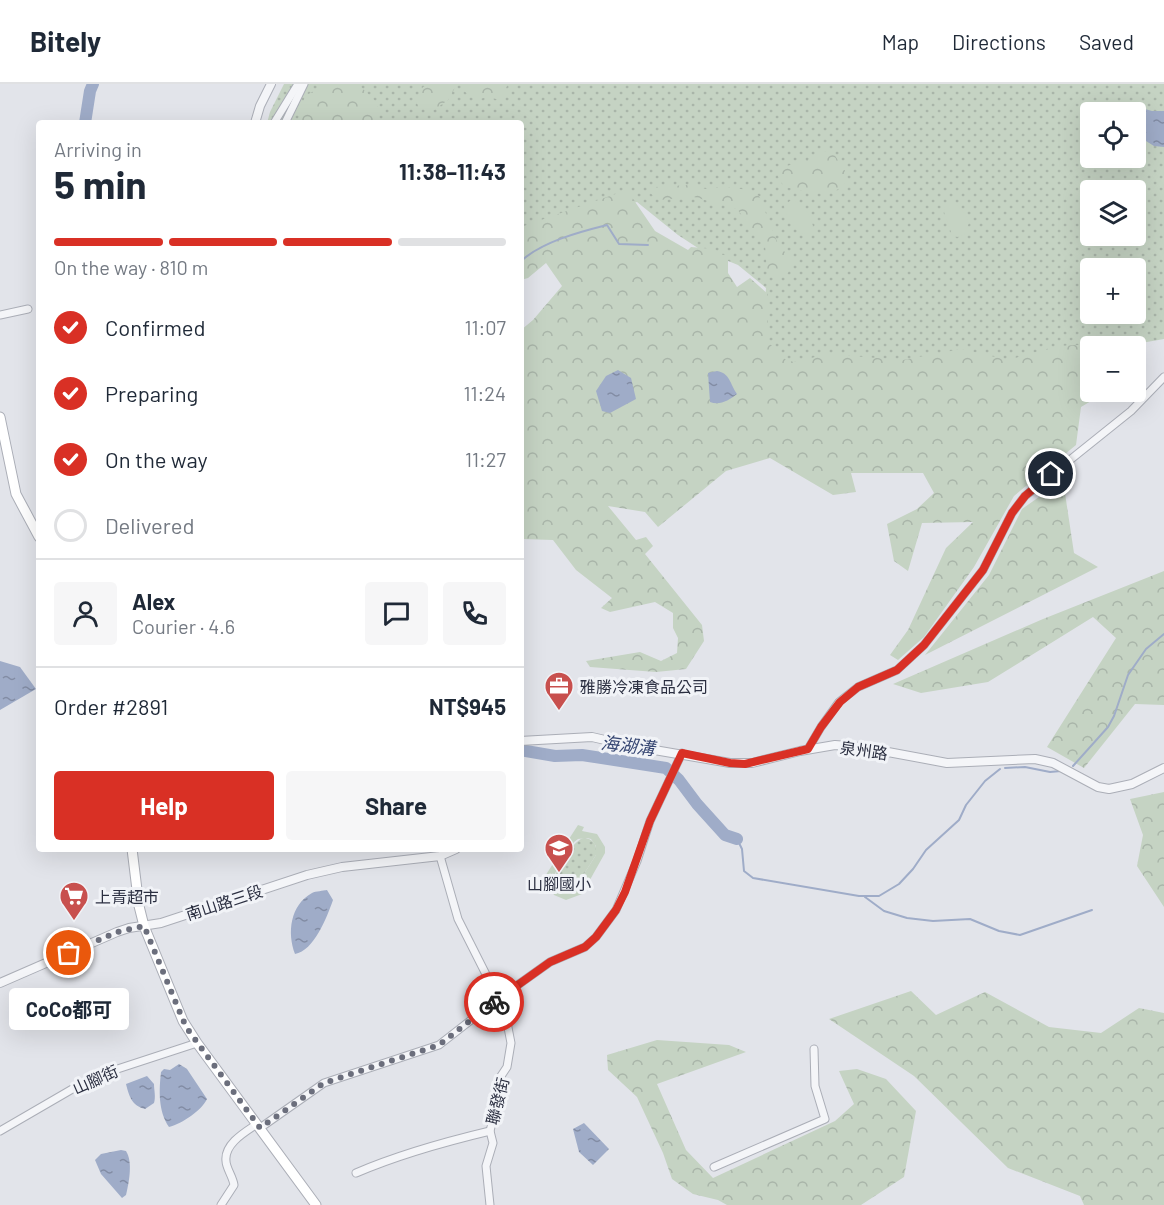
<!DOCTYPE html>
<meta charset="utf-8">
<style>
:root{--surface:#fff;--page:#f6f6f7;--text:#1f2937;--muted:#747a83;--line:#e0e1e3;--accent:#d93025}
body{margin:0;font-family:Barlow,"Noto Sans TC",sans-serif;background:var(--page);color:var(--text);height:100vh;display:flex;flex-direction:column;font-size:22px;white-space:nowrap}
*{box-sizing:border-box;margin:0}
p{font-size:20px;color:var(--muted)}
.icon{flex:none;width:33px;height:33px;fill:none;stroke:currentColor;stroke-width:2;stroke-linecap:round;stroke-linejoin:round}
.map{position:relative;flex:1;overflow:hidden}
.panel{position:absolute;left:36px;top:36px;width:488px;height:732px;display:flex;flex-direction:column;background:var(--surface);border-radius:6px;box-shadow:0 6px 24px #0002}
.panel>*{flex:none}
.tools{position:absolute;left:1080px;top:18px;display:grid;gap:12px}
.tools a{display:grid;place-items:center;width:66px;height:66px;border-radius:6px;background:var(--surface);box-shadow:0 6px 24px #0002;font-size:30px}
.pin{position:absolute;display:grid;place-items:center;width:51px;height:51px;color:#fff;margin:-26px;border:3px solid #fff;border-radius:50%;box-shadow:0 2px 6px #0007}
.courier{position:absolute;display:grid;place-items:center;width:60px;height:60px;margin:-30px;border:4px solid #d93025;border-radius:50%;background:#fff;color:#222;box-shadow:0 2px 8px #0007}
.bubble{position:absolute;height:42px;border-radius:6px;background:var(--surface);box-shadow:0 6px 24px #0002;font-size:20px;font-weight:700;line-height:42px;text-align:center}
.summary em{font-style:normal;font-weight:700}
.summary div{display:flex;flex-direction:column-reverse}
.summary{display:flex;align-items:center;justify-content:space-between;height:102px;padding:0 18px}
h1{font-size:39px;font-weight:700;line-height:45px}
.bar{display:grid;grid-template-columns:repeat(4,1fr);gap:9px 6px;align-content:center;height:72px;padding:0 18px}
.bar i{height:8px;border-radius:4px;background:var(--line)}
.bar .selected{background:var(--accent)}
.bar p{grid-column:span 4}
.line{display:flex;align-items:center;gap:15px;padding:0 18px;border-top:2px solid var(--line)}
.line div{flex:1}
.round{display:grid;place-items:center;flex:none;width:63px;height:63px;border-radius:6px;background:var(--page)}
ol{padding:0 18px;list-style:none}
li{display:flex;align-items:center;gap:18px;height:66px}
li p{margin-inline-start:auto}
li .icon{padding:6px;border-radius:50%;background:var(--accent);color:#fff;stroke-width:4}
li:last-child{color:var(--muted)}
li i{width:33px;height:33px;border:3px solid var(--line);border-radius:50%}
.cta{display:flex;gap:12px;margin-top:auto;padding:12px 18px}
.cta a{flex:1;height:69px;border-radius:6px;background:var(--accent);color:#fff;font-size:24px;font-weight:700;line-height:69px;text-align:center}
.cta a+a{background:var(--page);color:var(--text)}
header{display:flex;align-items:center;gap:36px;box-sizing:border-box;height:84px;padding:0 30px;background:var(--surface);border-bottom:2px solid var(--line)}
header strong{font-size:28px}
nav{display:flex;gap:33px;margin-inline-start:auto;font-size:21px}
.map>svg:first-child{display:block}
.grass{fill:url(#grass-dots);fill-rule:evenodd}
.forest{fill:url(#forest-crowns)}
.pitch{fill:#c5d3c3;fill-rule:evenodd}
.water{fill:url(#water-ripples)}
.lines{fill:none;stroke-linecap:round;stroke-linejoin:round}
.stream{stroke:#9facc8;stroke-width:2}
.river{stroke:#9facc8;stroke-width:12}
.minor-casing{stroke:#abaeb7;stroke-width:9}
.tertiary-casing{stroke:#abaeb7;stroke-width:10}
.secondary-casing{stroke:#abaeb7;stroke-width:11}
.minor{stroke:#f4f5f8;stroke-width:7}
.tertiary{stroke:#f4f5f8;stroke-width:8}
.secondary{stroke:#fff;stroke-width:9}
.done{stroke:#6b6e7c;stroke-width:6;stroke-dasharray:0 10.8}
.route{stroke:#d93025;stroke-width:8}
.labels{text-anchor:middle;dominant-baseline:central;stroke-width:6;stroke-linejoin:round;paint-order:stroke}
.poi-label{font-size:16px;fill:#2b2f41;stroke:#f1f3f7;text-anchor:start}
.street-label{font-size:16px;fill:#2b2f41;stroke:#f1f3f7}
.water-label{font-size:18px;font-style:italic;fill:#374773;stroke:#f1f3f7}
</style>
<header>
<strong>Bitely</strong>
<nav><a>Map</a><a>Directions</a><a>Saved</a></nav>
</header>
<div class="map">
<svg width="1164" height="1121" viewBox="0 0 1164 1121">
<defs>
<pattern id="grass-dots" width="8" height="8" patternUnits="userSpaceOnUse" patternTransform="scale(1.5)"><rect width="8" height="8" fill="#c5d3c3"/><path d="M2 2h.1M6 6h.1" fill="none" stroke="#a9b5a9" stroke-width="1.8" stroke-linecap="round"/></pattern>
<pattern id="forest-crowns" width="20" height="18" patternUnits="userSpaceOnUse" patternTransform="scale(1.5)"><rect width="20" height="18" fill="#c5d3c3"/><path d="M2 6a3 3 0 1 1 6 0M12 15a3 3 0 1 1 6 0" fill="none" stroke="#a9b5a9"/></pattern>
<pattern id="water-ripples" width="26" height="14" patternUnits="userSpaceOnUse" patternTransform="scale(1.5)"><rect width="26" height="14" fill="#9facc8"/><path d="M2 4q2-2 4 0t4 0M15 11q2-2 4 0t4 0" fill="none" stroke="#828ca4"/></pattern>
</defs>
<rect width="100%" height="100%" fill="#e2e4ea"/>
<g class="grass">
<path d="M284,0H1164V255L1124,262H1090L1032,280L790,286L762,257L766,204L738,181L701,166L678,151L637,118L521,151L520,39H267L270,28ZM1090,28H1136V74H1090ZM1090,106H1136V152H1090ZM1090,184H1136V230H1090Z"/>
<path d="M583,754C593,754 598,761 596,771L573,807C565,810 558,809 554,800C552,789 572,758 583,754Z"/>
</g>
<g class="forest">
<path d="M326,0H358L375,17L380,29L376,39H297L305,12Z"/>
<path d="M430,0H457L448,16L434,26L418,23L416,16L423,3Z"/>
<path d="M464,0H508L500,16L488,13L475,16L464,7Z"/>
<path d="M824,67L834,70L845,87L848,96C831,119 807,106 784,103L778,92L783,83L811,75Z"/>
<path d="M689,101L706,105L720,103L751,106L759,112L780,165L794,173L788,189L771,193L767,186L765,161L737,125L694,113L659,116L650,109L655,103Z"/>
<path d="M627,106L655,147L688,166L691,163L713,165L728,173V189L737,203L750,194L768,210V258L787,277L798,278L825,270L903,276L961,265L1008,276L1057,262L1140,258L1145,299L1136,304V262H1090V308H1106L1081,323L1076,361L1014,412L974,483L924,553L898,576L890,571L908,546L946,464L973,438L922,439L908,487L894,477L887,440L917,425L934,409L923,389H851L856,408L833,411L770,374L726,387L658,443L645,428L608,422L636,456L646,453L653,462L645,470L702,541L704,557L686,585L656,588L590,583L586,577L640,568L661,577L677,569L678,554L673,544V529L655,518L610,528L601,524L612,514L576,486L553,456L521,455V246L533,236L562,202L546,179L528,194L521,196V143Z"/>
<path d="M1063,396L1074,469L1098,483L925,571L989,491L1022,425Z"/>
<path d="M1164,487V621L1135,620L1084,684L1047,663L1116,554L1093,533L988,598L921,609L893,600L1043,535Z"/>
<path d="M1164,708V823L1137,782L1143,751L1130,715Z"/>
<path d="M911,907L936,931L985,908L1049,943L1101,949L1139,924L1164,929V1121H1084L1080,1112L1008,1084L914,992L829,935Z"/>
<path d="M657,956L729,961L746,968L657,1000L686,1066L713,1094L835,1037L854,1020L839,987L857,985L886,995L916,1027L904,1093L861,1121H727L718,1116L693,1110L672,1095L663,1069L637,1013L608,986L607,971Z"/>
</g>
<g class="pitch">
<path d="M791,116C804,120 809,129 813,142L808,150L800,149L788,135L784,122Z"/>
<path d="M945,120H955L966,130L969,139L964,151L957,153L952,151L944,128Z"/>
<path d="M578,741L584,743L582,747L597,750L605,763V769L582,810L566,816L554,811L547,798L543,802L540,800ZM587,754L591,755L596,762V771L573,807C565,810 558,809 554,800V791L574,758L578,755Z"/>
</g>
<g class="water">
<path d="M1134,22L1152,27H1164V63L1154,62L1146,57L1143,58C1134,84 1127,79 1102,83L1095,74H1136V28H1108L1111,24Z"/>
<path d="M618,286L631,294L636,315L610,329L602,327L596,307L606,292Z"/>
<path d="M717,287C730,289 730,300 737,310C729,316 720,322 710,318L708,289Z"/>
<path d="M0,577L20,583L36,605L0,626Z"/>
<path d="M327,806L333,816C327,833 314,867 295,870C287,849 290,821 312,809C316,807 323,807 327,806Z"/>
<path d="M179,980L187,985L207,1015C201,1027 183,1039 169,1043C158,1027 159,1006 161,988L164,985L170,986Z"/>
<path d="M147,992L154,1000C154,1006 156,1013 154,1019L145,1025C132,1022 129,1012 126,1000Z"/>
<path d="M584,1039L609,1065L593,1081L579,1068L573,1045Z"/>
<path d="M121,1066L126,1067C133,1078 129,1098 126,1111L122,1114L101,1090L95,1076L101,1070Z"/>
</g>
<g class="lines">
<g class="stream">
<path d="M520,178C541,158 579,148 607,141L619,160L648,161"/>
<path d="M1073,682L1108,643L1114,632L1128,591L1146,565L1164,550"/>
<path d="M1005,684L1025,683L1050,688L1061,687"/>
<path d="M737,755L742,765L744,787L753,794L859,812H879L899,800L913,785L926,766L959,736L966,721L985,697L1000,685"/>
<path d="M865,813L884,827L907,834L933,837L970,835L999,847L1020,851L1092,826"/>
</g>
<g class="river">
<path d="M85,39L90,7L93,0"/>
<path d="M520,666L555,672L582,671L666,684L679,696L697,720L725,751L737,755"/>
</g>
<g class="minor-casing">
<g id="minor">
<path d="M274,39L298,0"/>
<path d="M285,39L304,0"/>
<path d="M0,231L28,225"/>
<path d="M808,665L821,643L839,618L858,603L897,586L924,561L983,486L1012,429L1025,412L1131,327L1164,293"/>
<path d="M440,772L458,835L505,928L511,959L507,983L501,992L497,1019L490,1047L493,1059L486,1082L490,1121"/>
<path d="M260,1044L324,999L439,961L498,915L550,878L585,863L596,853L616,826L637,777L650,737L682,669"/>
<path d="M0,1047L93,993L197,959"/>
<path d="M714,1083L825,1035L815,1002L814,965"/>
<path d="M356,1089C400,1070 444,1058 490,1047"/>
<path d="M221,1121L234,1101C233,1093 226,1084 226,1077C224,1060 245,1048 257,1040"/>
</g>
</g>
<g class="tertiary-casing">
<g id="tertiary">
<path d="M255,39L260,22L271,0"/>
<path d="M520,657L592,653L631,662L730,679H752L800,667L835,661L861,663L947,679L1035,675L1053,679L1098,703L1109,705L1132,700L1164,684"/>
<path d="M0,899L117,848L129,844L161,839L307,791L342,783L440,772L456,765"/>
</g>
</g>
<g class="secondary-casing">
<g id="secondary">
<path d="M0,333L16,410L39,453"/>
<path d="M132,765L139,822L144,842L183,937L197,959L316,1121"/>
</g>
</g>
<use href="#minor" class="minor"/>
<use href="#tertiary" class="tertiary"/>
<use href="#secondary" class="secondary"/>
</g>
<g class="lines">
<path class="done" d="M69,869L117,848L144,842L186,943L260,1044L324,999L439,961L494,918"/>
<path class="route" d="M494,918L550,878L585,863L596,853L616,826L625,808L650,737L682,669L730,679L745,680L808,665L821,643L840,618L858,603L897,586L924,561L983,486L1012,429L1025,412L1051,390"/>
</g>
<defs>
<g id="office-pin" transform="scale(1.5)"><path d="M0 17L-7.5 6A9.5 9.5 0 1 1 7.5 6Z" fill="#c8504e" stroke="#f1f3f7"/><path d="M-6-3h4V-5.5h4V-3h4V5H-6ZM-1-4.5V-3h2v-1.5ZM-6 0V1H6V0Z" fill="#fff"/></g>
<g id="school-pin" transform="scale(1.5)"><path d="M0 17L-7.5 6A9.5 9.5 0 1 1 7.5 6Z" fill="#c8504e" stroke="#f1f3f7"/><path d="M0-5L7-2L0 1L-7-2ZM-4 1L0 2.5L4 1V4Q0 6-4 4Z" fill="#fff"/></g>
<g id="supermarket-pin" transform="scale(1.5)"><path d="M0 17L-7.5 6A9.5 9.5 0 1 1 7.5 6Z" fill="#c8504e" stroke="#f1f3f7"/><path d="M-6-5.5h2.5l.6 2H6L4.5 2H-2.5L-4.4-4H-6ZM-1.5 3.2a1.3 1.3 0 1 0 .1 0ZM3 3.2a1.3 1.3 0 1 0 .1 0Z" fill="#fff"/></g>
</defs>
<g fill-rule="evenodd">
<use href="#office-pin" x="559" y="602"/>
<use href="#school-pin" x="559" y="764"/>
<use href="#supermarket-pin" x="74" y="812"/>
</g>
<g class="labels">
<g class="poi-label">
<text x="580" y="602">雅勝冷凍食品公司</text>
<text x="559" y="799" text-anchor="middle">山腳國小</text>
<text x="95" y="812">上青超市</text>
</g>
<g class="street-label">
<text transform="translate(864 666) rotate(8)">泉州路</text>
<text transform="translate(224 818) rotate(-18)">南山路三段</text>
<text transform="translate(95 995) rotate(-24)">山腳街</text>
<text transform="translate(497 1017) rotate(-76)">聯發街</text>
</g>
<g class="water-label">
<text transform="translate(628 661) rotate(7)">海湖溝</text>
</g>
</g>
</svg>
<div class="tools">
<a><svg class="icon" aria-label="locate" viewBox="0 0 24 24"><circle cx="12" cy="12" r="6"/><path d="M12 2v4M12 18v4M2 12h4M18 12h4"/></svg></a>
<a><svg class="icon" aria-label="layers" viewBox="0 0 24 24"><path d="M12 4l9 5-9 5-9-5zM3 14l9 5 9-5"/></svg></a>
<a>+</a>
<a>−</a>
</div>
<div class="pin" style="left:69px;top:869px;background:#ea580c"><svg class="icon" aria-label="bag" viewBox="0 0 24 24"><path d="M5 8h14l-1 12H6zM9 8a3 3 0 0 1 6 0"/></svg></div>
<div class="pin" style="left:1051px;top:390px;background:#1f2937"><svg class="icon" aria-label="home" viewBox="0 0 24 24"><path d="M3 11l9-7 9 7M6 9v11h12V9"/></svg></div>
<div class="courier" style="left:494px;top:918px"><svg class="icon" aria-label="bike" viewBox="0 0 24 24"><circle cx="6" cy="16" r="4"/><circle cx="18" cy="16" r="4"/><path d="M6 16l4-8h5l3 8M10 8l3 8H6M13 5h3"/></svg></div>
<div class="bubble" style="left:9px;top:904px;width:120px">CoCo都可</div>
<section class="panel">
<div class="summary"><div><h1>5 min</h1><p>Arriving in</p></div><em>11:38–11:43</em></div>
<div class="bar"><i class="selected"></i><i class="selected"></i><i class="selected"></i><i></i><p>On the way · 810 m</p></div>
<ol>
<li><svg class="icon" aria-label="check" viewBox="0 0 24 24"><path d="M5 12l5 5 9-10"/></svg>Confirmed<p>11:07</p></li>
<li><svg class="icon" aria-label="check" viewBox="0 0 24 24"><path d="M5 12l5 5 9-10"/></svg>Preparing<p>11:24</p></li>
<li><svg class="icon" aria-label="check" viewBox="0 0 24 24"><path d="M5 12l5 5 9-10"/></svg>On the way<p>11:27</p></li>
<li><i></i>Delivered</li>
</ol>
<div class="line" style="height:108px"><a class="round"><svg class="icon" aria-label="person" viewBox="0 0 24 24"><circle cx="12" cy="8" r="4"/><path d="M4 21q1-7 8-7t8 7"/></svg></a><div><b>Alex</b><p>Courier · 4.6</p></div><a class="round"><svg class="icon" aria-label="chat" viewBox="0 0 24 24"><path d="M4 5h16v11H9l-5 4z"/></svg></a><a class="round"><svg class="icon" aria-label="phone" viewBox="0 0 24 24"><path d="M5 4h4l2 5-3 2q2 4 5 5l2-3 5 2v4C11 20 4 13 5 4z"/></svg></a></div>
<div class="line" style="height:78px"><div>Order #2891</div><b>NT$945</b></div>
<div class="cta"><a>Help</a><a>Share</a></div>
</section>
</div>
